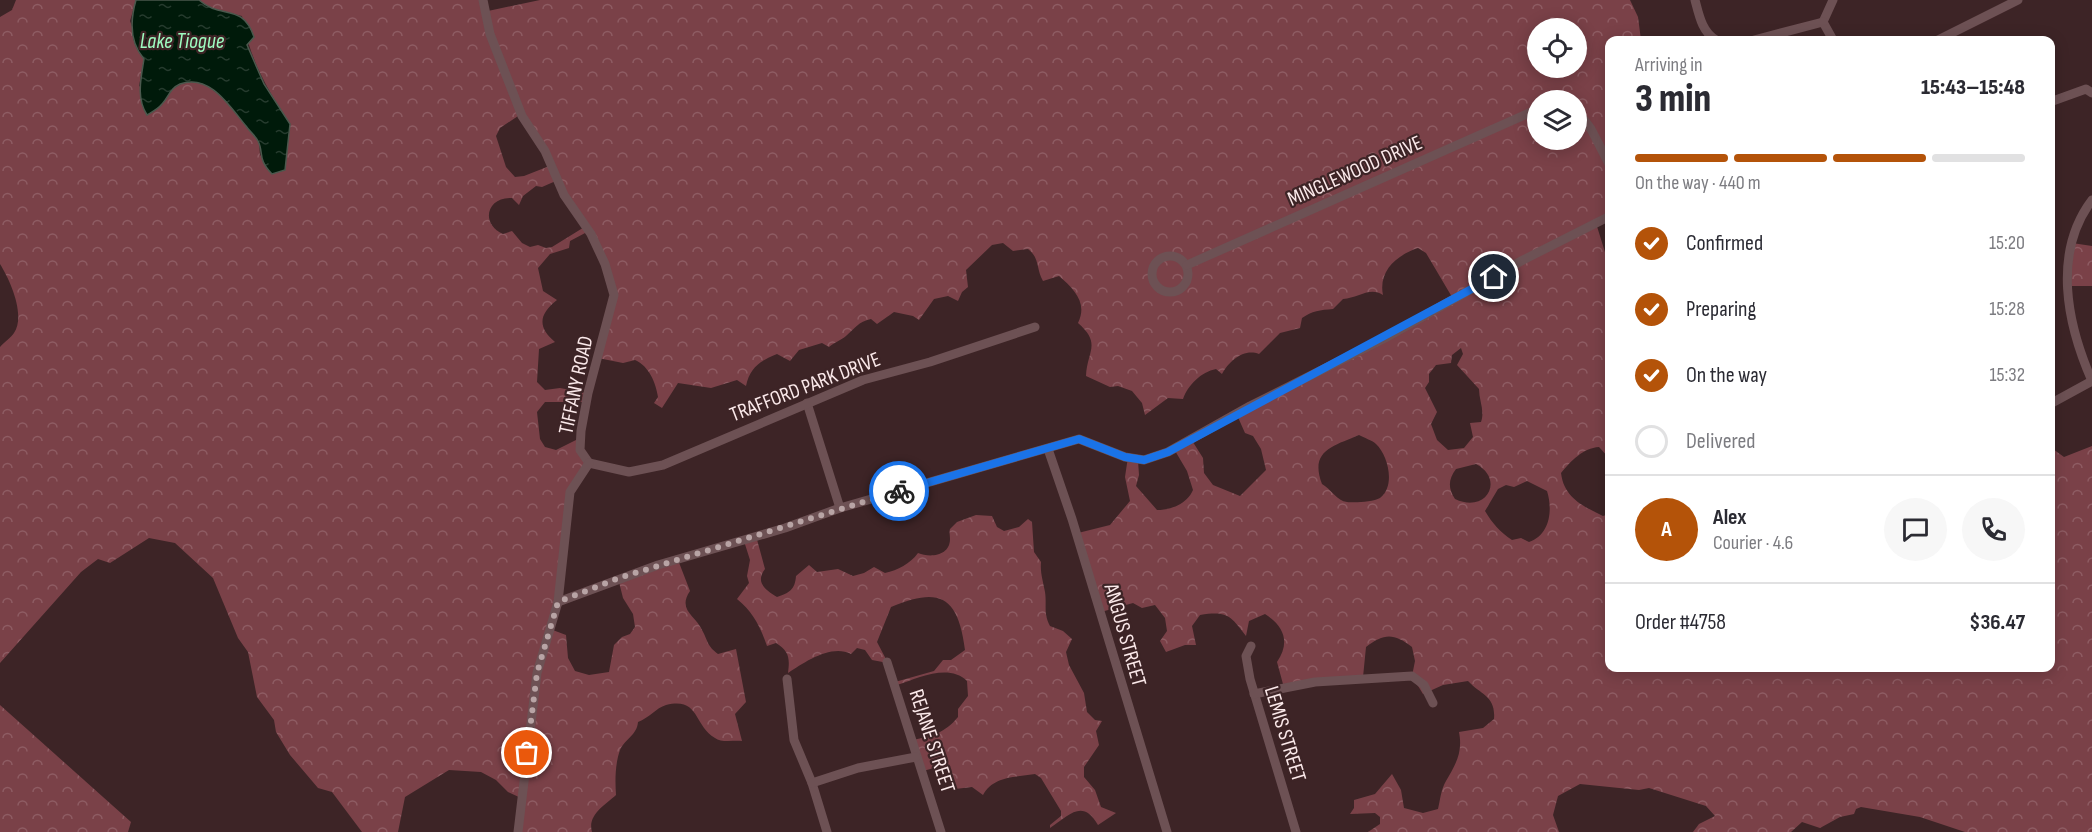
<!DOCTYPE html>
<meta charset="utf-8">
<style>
:root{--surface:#fff;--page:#f7f7f7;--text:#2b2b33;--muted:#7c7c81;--line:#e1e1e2;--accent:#b45309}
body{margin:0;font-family:"Sofia Sans Condensed",sans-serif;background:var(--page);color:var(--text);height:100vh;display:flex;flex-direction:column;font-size:22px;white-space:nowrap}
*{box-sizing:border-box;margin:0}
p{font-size:20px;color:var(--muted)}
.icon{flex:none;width:33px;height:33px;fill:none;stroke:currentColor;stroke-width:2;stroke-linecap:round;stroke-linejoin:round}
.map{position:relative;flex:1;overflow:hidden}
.details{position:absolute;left:1605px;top:36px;width:450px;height:636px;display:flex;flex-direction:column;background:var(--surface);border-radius:12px;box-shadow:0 3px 15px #0003}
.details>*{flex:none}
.tools{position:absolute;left:1527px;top:18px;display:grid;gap:12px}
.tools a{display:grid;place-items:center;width:60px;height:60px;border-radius:50%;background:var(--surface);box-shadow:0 3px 15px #0003;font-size:30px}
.pin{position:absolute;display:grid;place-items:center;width:51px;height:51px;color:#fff;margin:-26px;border:3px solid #fff;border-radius:50%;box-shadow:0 2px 6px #0007}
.courier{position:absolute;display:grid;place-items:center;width:60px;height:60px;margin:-30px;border:4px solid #1a73e8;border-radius:50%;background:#fff;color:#222;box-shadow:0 2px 8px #0007}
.overview em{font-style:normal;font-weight:800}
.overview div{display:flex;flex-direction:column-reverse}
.overview{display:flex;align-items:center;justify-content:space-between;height:102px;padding:0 30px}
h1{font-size:39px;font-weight:800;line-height:45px}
.bar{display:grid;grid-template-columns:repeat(4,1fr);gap:9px 6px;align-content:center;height:72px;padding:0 30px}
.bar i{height:8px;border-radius:4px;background:var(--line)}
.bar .active{background:var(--accent)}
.bar p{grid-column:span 4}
.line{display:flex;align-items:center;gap:15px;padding:0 30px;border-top:2px solid var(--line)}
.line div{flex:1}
.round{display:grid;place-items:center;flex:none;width:63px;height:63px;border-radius:32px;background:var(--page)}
ol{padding:0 30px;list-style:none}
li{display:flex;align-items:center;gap:18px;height:66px}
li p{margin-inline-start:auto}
li .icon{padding:6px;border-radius:50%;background:var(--accent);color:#fff;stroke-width:4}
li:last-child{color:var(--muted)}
li i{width:33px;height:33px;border:3px solid var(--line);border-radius:50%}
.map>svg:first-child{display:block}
.forest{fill:url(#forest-crowns);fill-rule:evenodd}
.water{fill:url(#water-ripples);stroke:#4b584d;stroke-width:1.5}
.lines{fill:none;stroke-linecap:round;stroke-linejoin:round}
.street{stroke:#6d5154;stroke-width:9}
.done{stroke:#b8a4a5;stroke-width:6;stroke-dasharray:0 10.8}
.route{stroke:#1a73e8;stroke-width:8}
.labels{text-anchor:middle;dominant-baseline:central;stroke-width:4.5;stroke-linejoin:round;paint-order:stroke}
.street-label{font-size:21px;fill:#fbe9ea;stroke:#3d2426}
.water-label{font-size:22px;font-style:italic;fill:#9efcc0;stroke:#3d2426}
</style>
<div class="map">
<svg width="2092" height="832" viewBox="0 0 2092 832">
<defs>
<pattern id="forest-crowns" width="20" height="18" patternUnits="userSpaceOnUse" patternTransform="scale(1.5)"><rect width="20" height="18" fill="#7a4148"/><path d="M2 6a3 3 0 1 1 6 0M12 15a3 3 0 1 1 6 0" fill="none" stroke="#8e5c63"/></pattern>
<pattern id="water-ripples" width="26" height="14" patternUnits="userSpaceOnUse" patternTransform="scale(1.5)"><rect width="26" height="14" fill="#001a0a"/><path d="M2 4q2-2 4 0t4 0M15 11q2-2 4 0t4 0" fill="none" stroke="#263b2e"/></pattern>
</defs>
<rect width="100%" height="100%" fill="#3d2426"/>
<g class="forest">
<path d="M16,0H136L130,21L144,59L139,86L163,103L169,91L181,84L196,81L205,84L230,103L259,142L260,156L290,124C267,89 249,58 242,16L206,7L199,0H484L488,11L540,0H1630L1638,17L1641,40H1610L1609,212L1595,220L1609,265V458L1599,447C1583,448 1571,461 1561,473C1564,498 1583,506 1603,516L1609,514L1610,668H2050L2051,456L2053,449L2064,457L2092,446V832H1965L1920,817L1861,807L1856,809L1854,814L1840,817L1820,828L1802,822L1791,832H1693L1699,824L1715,816L1706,806L1649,788L1639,790L1580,784L1558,796L1553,815L1559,832H1368L1380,824V817L1375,813L1350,814L1354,808V800L1375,794L1392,774L1401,790L1404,808L1423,813L1438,809C1440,801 1441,789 1446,781C1456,764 1463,752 1459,732L1483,728L1494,719C1496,696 1481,695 1468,681L1443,685L1423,694L1412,676L1415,661L1412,647C1394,633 1384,633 1366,647L1363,677L1283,684L1277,662C1290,643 1285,627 1265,614L1249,621L1246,636C1230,615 1227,611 1200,615L1192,626L1196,645H1185L1166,652L1160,641L1167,631L1165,618L1155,605L1142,608L1133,603L1101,612L1078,533L1110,525L1130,501L1125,477L1128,457L1138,461L1139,475L1136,486L1157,510C1171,510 1187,504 1193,490L1187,471L1174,449L1191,439L1203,458L1204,473L1213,485L1240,496L1266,470L1261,449L1253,436L1245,433L1237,415L1452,297L1426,253L1418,248C1397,255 1378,271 1383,295C1370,286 1358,298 1343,299L1333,309C1320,310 1312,311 1302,318L1300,328L1280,333L1259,354C1244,348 1229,361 1222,374L1216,369C1201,372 1188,385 1183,399L1168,398L1145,415L1142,403L1132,391L1118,386L1110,387L1086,376C1087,351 1102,344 1078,323C1088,303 1074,289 1059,276L1043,281C1036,269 1040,258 1028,249L1013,251L1003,243L992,245L966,270L968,287L962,292L958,301L948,296L934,299L919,320L913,316L894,312L877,324L871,319C858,322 855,328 846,336C841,340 835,342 829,347L822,343L799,350L790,361L777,354C760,361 750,367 746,386L737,380L711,388L678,383L662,408L654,403L658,397C656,383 649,366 635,360L623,363L598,358L615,294L587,232L570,241L569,248L550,254L538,268L543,291L557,300C539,314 537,327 555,342L539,349L537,382L545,390L560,388L586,393L585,402H545L537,412L540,439L545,447L556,450L580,438L589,463L570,493L550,629L566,635L568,658L575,671L589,675L609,672L614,645L622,637L630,634L635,627L633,614L623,598L618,578L678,560L690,591C677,610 696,616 702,630C708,641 707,646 718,654L736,649L746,702L735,714L742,741C734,740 721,743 715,738C693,725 700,697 666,705C656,708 649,718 638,722C637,735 625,739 620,750C615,764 615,781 616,795C605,805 587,815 592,832H519L521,798L508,792L496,780L481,772L449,770L405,797L398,832H362L332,792L318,788L290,755L276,732L274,720L257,697L248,652L238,638L213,578L175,543L149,538L110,563L98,559L81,572L0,663V347C4,342 11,338 14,333C26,315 10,280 0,264V17L12,10ZM1538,28H1576V68H1538ZM1538,100H1576V140H1538ZM521,114L552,165L524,176L515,177L506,167L496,136L500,128ZM558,180L586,226L552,247L546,248L538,245L530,247L522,243L512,231L503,234C479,223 488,196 512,198L519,205L523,196L536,186L542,187ZM1461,348L1463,354L1457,365L1479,389C1479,400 1485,411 1481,422L1470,423L1473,437L1464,448L1448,450L1437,440L1431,424L1437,412L1425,388L1429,382V374L1436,365L1451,363L1452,355ZM1359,435C1364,438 1372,440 1376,444C1388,455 1396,486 1380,498C1373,502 1355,503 1347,502C1337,501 1331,489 1322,484C1309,450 1334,446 1359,435ZM1476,464C1505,479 1487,514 1455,499C1448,488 1448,480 1456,469ZM1527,481L1547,491C1553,510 1550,535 1529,542L1521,538L1512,540C1500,532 1492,523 1485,511L1498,489L1506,485L1514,487Z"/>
<path d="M2072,243L2092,246V286H2070Z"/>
<path d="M976,515L992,516L997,527L1004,531L1019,527L1028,519L1032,522L1034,552L1041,562C1040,573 1043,581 1045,592C1047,605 1043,613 1050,626L1063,631L1072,639L1066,652L1069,665L1084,693L1087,712L1095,720L1102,721L1096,731L1099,745L1084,767V777L1095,790L1101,807L1116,813L1098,825C1083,798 1069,815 1050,828V825L1061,816V811L1041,778L1035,774C1016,777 993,776 983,795L972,787L955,789L953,778L945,765L923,771L913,740C932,736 945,733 958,717V709L968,696L967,681C949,663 918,678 897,685L895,682L934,671L943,660H951L965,650C958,595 939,587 891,607L877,642L888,663L872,660L865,650L857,648L851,654C831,644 805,662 788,673C790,658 789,651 776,643L767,646C760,626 753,612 737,599L749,583L747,576L750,560L744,541L756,536L765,569C755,582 765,590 777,597C789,593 795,590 796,576L809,565L817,572L838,569L853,576L864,573L874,567L885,573C898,570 910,564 918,553C930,558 950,556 950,539C950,535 949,532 950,529L957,522Z"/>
<path d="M0,705L131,822L128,832H0Z"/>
</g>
<path class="water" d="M136,0H199C221,20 242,2 254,37L247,45L264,84L290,124L285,170L272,174C257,159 264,152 258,141C255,135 249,131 246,126C230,107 210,73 180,84C169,89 169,97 162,104C158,109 152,112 147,115C136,98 141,78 144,59C129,42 130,21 136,0Z"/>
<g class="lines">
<g class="street">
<path d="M483,0L490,34L522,116L545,151L564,195L591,234L605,264L614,295L588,393L581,431L580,450L589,463"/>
<path d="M1695,0C1699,15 1702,32 1716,40"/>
<path d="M1823,22L1833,0"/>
<path d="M1823,22L1833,40"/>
<path d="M1754,40L1823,22"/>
<path d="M1938,40L2018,0"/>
<path d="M2050,102L2086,89L2092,93"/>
<path d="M1576,109L1591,129L1610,166"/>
<circle cx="1170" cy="274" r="18"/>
<path d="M1187,265L1538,109"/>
<path d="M2092,381C2067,324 2052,253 2092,200"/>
<path d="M807,403L840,508"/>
<path d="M2050,404L2092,381"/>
<path d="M1048,449L1072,519L1167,832"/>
<path d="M589,463L629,472L663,465L863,380L930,362L1035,327"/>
<path d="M558,602L658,565L785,528L840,508L1079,439L1125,457L1144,460L1168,452L1250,406L1385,338L1523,260L1610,216"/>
<path d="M1251,646L1246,656L1250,679L1296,832"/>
<path d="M887,662L941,832"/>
<path d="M787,679L794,740L812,783L827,832"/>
<path d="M1254,694L1315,682L1412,676L1424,685L1433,703"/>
<path d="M812,783L858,768L916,757"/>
<path d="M518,832L537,673L558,602L570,492L589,463"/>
</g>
</g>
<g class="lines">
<path class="done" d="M527,753L537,673L558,602L619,578L899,491"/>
<path class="route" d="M899,491L1079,439L1125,457L1144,460L1168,452L1494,277"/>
</g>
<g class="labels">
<g class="street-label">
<text transform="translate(1355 171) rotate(-24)">MINGLEWOOD DRIVE</text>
<text transform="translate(576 385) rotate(-78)">TIFFANY ROAD</text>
<text transform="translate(805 387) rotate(-21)">TRAFFORD PARK DRIVE</text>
<text transform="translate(1125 635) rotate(74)">ANGUS STREET</text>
<text transform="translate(1285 734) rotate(73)">LEMIS STREET</text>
<text transform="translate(932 741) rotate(72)">REJANE STREET</text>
</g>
<g class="water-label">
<text x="182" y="41">Lake Tiogue</text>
</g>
</g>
</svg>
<div class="tools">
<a><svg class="icon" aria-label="locate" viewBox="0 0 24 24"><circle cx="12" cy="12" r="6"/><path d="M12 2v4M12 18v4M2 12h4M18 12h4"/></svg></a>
<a><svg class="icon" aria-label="layers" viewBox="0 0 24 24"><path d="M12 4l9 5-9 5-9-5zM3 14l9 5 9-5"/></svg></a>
</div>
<div class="pin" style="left:527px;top:753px;background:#ea580c"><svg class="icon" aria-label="bag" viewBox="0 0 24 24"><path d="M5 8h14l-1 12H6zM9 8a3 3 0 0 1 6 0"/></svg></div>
<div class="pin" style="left:1494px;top:277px;background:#1f2937"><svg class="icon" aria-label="home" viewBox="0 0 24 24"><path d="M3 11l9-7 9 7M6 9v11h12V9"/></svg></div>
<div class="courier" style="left:899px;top:491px"><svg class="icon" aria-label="bike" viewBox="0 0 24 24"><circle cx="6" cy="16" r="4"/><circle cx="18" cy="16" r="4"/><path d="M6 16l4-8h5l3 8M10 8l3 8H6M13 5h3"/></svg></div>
<section class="details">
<div class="overview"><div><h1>3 min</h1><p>Arriving in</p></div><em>15:43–15:48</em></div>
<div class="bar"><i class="active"></i><i class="active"></i><i class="active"></i><i></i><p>On the way · 440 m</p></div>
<ol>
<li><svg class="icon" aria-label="check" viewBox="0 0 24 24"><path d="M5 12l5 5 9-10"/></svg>Confirmed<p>15:20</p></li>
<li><svg class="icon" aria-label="check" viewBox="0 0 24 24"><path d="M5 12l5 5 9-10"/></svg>Preparing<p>15:28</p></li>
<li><svg class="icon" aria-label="check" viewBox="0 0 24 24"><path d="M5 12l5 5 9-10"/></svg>On the way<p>15:32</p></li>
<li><i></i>Delivered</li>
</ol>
<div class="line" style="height:108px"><b class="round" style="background:var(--accent);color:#fff">A</b><div><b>Alex</b><p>Courier · 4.6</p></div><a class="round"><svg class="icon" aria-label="chat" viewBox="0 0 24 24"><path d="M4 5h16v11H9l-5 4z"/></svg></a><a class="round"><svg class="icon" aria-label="phone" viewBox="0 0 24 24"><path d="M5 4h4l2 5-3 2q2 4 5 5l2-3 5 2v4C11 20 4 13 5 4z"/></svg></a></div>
<div class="line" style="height:78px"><div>Order #4758</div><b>$36.47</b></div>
</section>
</div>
